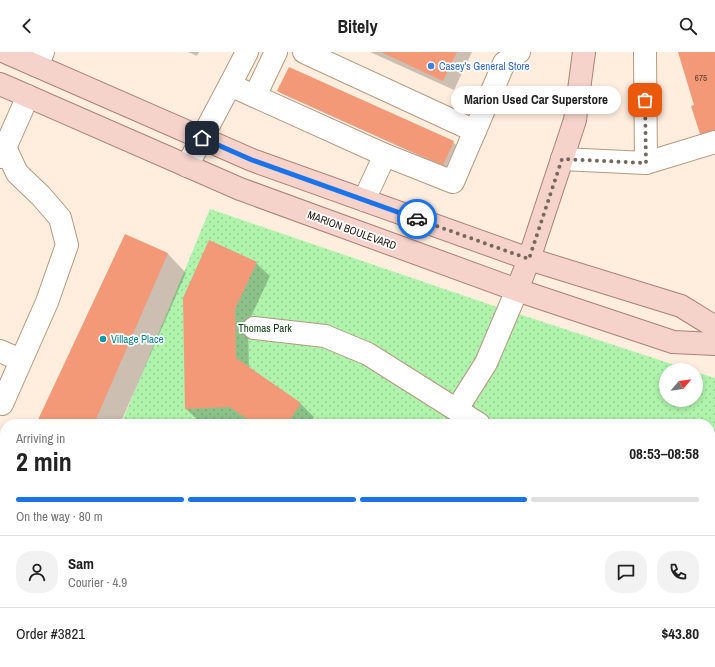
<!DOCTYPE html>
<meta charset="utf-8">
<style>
:root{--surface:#fff;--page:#f2f2f2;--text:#222;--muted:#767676;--line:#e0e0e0;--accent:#1a73e8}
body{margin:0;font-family:"Archivo Narrow",sans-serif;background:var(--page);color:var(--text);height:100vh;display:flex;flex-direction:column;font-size:15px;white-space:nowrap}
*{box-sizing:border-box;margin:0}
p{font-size:13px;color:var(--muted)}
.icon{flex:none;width:22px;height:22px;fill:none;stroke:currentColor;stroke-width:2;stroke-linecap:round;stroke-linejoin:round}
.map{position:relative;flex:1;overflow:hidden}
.details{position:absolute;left:0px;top:367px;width:715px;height:248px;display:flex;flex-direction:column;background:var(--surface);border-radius:16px 16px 0 0;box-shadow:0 2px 6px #0003}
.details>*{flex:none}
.needle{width:26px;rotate:61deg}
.buttons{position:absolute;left:659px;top:311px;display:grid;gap:8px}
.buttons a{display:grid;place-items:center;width:44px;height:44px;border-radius:50%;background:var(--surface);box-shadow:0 2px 6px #0003;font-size:20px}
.pin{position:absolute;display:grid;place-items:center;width:34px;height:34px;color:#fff;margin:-17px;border-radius:8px;box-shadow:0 2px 6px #0006}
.courier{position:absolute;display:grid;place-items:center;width:40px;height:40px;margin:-20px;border:3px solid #1a73e8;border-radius:50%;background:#fff;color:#222;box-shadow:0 1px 5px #0007}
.bubble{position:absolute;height:28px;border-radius:14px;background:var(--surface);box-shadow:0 2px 6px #0003;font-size:13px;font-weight:800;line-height:28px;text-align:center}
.summary em{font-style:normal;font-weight:800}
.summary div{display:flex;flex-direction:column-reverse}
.summary{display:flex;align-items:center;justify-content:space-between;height:68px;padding:0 16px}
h1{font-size:26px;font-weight:800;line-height:30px}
.bar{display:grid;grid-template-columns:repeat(4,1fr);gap:6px 4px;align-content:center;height:48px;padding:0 16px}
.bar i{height:5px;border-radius:3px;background:var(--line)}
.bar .on{background:var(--accent)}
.bar p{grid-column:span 4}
.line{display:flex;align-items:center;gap:10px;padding:0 16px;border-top:1px solid var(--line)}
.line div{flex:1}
.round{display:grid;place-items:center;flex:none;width:42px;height:42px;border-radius:16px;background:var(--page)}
header{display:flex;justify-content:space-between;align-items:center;height:52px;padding:0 16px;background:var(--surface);font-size:18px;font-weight:800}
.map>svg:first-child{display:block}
.park{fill:url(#park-dots)}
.shadow{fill:#0003}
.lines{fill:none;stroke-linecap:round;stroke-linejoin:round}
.stream{stroke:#83c3f2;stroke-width:5.5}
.building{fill:#f39978}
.minor-casing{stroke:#b49a81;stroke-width:24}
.major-casing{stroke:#aa8176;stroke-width:24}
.minor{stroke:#fff;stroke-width:22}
.major{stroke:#f5d3cb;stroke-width:22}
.done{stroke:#75685c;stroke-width:4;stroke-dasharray:0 7.2}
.route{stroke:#1a73e8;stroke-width:5}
.shop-dot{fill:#3f7fe0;stroke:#fefefe;stroke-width:1.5}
.culture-dot{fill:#0f9aa8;stroke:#fefefe;stroke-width:1.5}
.labels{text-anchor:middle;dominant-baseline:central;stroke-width:3.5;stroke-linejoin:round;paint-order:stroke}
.number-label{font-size:9px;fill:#5c3e2e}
.shop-label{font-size:11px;fill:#366cbe;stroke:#fefefe;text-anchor:start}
.street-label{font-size:11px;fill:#2a2016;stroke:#fefefe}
.park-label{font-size:11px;fill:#134114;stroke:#fefefe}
.culture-label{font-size:11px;fill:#0d838f;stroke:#fefefe;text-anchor:start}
</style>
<header><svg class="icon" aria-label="back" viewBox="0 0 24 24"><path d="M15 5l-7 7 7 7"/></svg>Bitely<svg class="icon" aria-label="search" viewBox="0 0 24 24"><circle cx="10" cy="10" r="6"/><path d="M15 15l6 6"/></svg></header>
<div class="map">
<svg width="715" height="615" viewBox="0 0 715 615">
<defs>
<pattern id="park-dots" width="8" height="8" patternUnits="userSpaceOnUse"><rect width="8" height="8" fill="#aff3ac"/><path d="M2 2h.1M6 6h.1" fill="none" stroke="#97d093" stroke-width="1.8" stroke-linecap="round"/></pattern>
</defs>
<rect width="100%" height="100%" fill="#ffeede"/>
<path class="park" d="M210,157L500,256L690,318H666V348H696V320L715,326V615H0V476L5,479V610H710V372H121Z"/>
<g class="shadow">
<path d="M188,0H199L197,4Z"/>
<path d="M370,0H472L454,38Z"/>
<path d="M679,0H715V95L701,81L695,53Z"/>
<path d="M278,39L453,90L456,93L446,115L422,105L282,42Z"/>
<path d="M126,183L168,202L186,221L120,372H37Z"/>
<path d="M256,211L270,224L248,271L249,316L301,352L314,365L310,372H250L245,369L200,370L186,357Z"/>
<path d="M0,394L5,396V463L0,461Z"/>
<path d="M375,610H398L402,614L401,615H380Z"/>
</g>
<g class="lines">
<path class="stream" d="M711,615L715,606"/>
</g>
<g class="building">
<path d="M381,0H457L443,29Z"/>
<path d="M678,0H715V78L700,82L691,54L694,53Z"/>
<path d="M289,15L454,89L443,113L417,102L277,39Z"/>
<path d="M125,182L168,201L94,372H36Z"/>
<path d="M209,188L257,210L235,257L236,306L301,351L287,372H254L230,355L185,357L183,246Z"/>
</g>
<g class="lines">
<g class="minor-casing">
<g id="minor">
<path d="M304,0L475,79"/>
<path d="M37,14L43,0"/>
<path d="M230,33L247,0"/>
<path d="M255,44L276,0"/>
<path d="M0,93L5,95L17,121L41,144L60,166L67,193L47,250L2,352"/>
<path d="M385,103L453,130L504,11L519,0"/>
<path d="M1,105L28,44"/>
<path d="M562,107L646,111L645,0"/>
<path d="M646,111L715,90"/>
<path d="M187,114L230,33L385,103L364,148"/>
<path d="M254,276L325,284L368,302L479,372"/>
<path d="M0,299L21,308"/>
<path d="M457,357L486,311L517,238"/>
<path d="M109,610L118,615"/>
<path d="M511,615L513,610"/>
</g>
</g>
<g class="major-casing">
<g id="major">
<path d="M5,0L252,108L529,207L681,254L715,275"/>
<path d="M0,32L240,137L517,238L673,290L715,292"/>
<path d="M517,238L529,207L575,68L584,0"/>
</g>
</g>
<use href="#minor" class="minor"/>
<use href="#major" class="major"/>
</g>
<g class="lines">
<path class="done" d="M417,167L529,207L562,107L646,111L645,48"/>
<path class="route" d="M202,86L252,108L417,167"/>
</g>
<circle class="shop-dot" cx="431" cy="14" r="4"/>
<circle class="culture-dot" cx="103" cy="287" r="4"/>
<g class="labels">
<g class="number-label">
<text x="701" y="26">675</text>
</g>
<g class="shop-label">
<text x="439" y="14">Casey's General Store</text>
</g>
<g class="street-label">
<text transform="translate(352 178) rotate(20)">MARION BOULEVARD</text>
</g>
<g class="park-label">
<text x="265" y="276">Thomas Park</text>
</g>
<g class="culture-label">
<text x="111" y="287">Village Place</text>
</g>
</g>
</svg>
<div class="buttons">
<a><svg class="needle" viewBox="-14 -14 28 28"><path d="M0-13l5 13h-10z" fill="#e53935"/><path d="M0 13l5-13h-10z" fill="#767676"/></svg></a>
</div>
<div class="pin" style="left:645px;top:48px;background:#ea580c"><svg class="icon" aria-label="bag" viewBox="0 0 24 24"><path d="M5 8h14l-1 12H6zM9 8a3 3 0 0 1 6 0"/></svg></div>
<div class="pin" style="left:202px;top:86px;background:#1f2937"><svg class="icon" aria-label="home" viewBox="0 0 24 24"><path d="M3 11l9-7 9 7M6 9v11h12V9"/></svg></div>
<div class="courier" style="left:417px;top:167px"><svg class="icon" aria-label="car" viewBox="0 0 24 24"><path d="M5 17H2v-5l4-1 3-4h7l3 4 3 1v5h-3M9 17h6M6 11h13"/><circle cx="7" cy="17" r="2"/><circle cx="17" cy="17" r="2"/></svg></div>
<div class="bubble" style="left:451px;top:34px;width:170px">Marion Used Car Superstore</div>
<section class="details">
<div class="summary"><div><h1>2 min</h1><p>Arriving in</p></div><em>08:53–08:58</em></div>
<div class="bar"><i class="on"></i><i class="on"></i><i class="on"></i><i></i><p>On the way · 80 m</p></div>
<div class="line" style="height:72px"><a class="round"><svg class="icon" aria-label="person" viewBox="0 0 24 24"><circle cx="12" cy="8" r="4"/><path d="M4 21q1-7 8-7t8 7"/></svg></a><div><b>Sam</b><p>Courier · 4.9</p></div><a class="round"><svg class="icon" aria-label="chat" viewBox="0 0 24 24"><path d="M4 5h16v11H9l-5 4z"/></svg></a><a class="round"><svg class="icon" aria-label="phone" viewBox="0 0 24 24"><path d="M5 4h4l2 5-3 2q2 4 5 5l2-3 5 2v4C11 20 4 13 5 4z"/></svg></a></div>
<div class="line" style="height:52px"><div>Order #3821</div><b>$43.80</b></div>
</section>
</div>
